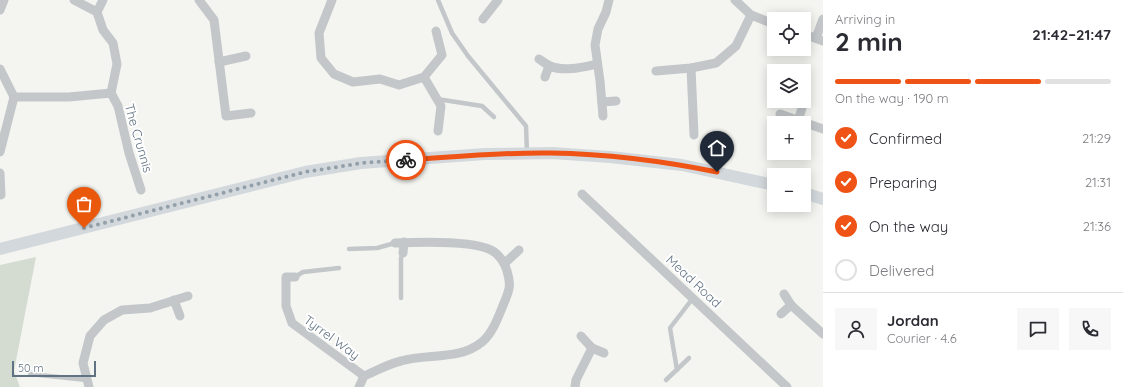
<!DOCTYPE html>
<meta charset="utf-8">
<style>
:root{--surface:#fff;--page:#f7f7f7;--text:#2b2b33;--muted:#7c7c81;--line:#e1e1e2;--accent:#ef5315}
body{margin:0;font-family:Quicksand,sans-serif;background:var(--page);color:var(--text);height:100vh;display:flex;flex-direction:column;font-size:15px;white-space:nowrap}
*{box-sizing:border-box;margin:0}
p{font-size:13px;color:var(--muted)}
.icon{flex:none;width:22px;height:22px;fill:none;stroke:currentColor;stroke-width:2;stroke-linecap:round;stroke-linejoin:round}
.map{position:relative;flex:1;overflow:hidden}
.sheet{display:flex;flex-direction:column;background:var(--surface);width:300px}
.sheet>*{flex:none}
.buttons{position:absolute;left:767px;top:12px;display:grid;gap:8px}
.buttons a{display:grid;place-items:center;width:44px;height:44px;border-radius:0px;background:var(--surface);box-shadow:0 2px 10px #0003;font-size:20px}
.scale{position:absolute;left:12px;bottom:10px;width:84px;box-sizing:border-box;padding-left:4px;border:2px solid #617283;border-top:0;font-size:11px;line-height:14px;white-space:nowrap;color:#617283;-webkit-text-stroke:3px #fff;paint-order:stroke}
.pin{position:absolute;display:grid;place-items:center;width:34px;height:34px;color:#fff;margin:-41px -17px;border-radius:50% 50% 50% 0;rotate:-45deg;box-shadow:0 0 4px #0007}
.pin .icon{rotate:45deg}
.courier{position:absolute;display:grid;place-items:center;width:40px;height:40px;margin:-20px;border:3px solid #ef5315;border-radius:50%;background:#fff;color:#222;box-shadow:0 1px 5px #0007}
.headline em{font-style:normal;font-weight:700}
.headline div{display:flex;flex-direction:column-reverse}
.headline{display:flex;align-items:center;justify-content:space-between;height:68px;padding:0 12px}
h1{font-size:26px;font-weight:700;line-height:30px}
.bar{display:grid;grid-template-columns:repeat(4,1fr);gap:6px 4px;align-content:center;height:48px;padding:0 12px}
.bar i{height:5px;border-radius:3px;background:var(--line)}
.bar .active{background:var(--accent)}
.bar p{grid-column:span 4}
.line{display:flex;align-items:center;gap:10px;padding:0 12px;border-top:1px solid var(--line)}
.line div{flex:1}
.round{display:grid;place-items:center;flex:none;width:42px;height:42px;border-radius:0px;background:var(--page)}
ol{padding:0 12px;list-style:none}
li{display:flex;align-items:center;gap:12px;height:44px}
li p{margin-inline-start:auto}
li .icon{padding:4px;border-radius:50%;background:var(--accent);color:#fff;stroke-width:4}
li:last-child{color:var(--muted)}
li i{width:22px;height:22px;border:2px solid var(--line);border-radius:50%}
main{display:flex;flex:1;min-height:0}
.map>svg:first-child{display:block}
.green{fill:#d4dcd1}
.lines{fill:none;stroke-linecap:round;stroke-linejoin:round}
.lane{stroke:#c3c7ca;stroke-width:4.5}
.street{stroke:#c3c7ca;stroke-width:9}
.secondary{stroke:#d2d8dc;stroke-width:12}
.done{stroke:#94a0a9;stroke-width:4;stroke-dasharray:0 7.2}
.route{stroke:#ef5315;stroke-width:5}
.labels{text-anchor:middle;dominant-baseline:central;stroke-width:4;stroke-linejoin:round;paint-order:stroke}
.street-label{font-size:13px;fill:#617283;stroke:#fff}
</style>
<main>
<div class="map">
<svg width="823" height="387" viewBox="0 0 823 387">
<rect width="100%" height="100%" fill="#f4f5f0"/>
<path class="green" d="M36,257L14,371L20,387H0V265Z"/>
<g class="lines">
<g class="lane">
<path d="M438,0L452,33L468,56L526,126L527,153"/>
<path d="M437,99L482,106L494,117"/>
<path d="M349,249L377,248L395,243"/>
<path d="M295,277L303,272L339,268"/>
<path d="M401,298V258L403,253"/>
<path d="M677,370L670,328L693,298"/>
<path d="M30,374L87,380"/>
<path d="M666,380L689,358"/>
</g>
<g class="street">
<path d="M74,0L97,12L103,30L113,43L117,64L111,93"/>
<path d="M199,0L214,20L226,116L251,113"/>
<path d="M332,0L319,33L321,58L334,74L353,82L380,79L399,85L424,77L442,55L436,31"/>
<path d="M735,0L751,15L774,24"/>
<path d="M0,10L4,0"/>
<path d="M97,12L103,0"/>
<path d="M483,19L498,0"/>
<path d="M804,34L823,41"/>
<path d="M816,38L823,19"/>
<path d="M539,59C542,61 546,64 550,66C564,72 583,67 597,64"/>
<path d="M219,62L246,56"/>
<path d="M691,68L694,135"/>
<path d="M0,69L14,97H69L111,93L118,106L129,153L141,190"/>
<path d="M656,71L691,68L716,63L736,46L751,15"/>
<path d="M424,77L441,106L438,131"/>
<path d="M545,77L549,66"/>
<path d="M602,102L616,101"/>
<path d="M780,114L823,129"/>
<path d="M603,116L600,81L595,45L598,29L606,12L609,0"/>
<path d="M798,121L802,108"/>
<path d="M0,152L14,97"/>
<path d="M0,173L1,195"/>
<path d="M582,194L787,387"/>
<path d="M403,253L404,242"/>
<path d="M505,263L519,250"/>
<path d="M295,277H286V306L292,323L364,376"/>
<path d="M784,294L791,305L823,334"/>
<path d="M174,300L180,316"/>
<path d="M781,314L791,305"/>
<path d="M581,336L592,348L604,353"/>
<path d="M89,387L83,363L90,336L104,320L122,310L150,308L188,296"/>
<path d="M359,387L364,376C376,371 388,364 401,361C427,353 459,361 482,342C493,333 499,315 504,303C510,289 511,285 507,271C505,263 499,254 491,250C471,240 418,242 395,243"/>
<path d="M575,387L576,380L592,348"/>
</g>
<g class="secondary">
<path d="M804,193L823,199"/>
<path d="M0,249L305,172L361,163L485,154L552,153L610,157L682,165L774,185"/>
</g>
</g>
<g class="lines">
<path class="done" d="M84,228L305,172L362,163L406,160"/>
<path class="route" d="M406,160C454,157 503,152 551,153C607,154 663,161 717,172"/>
</g>
<g class="labels">
<g class="street-label">
<text transform="translate(139 138) rotate(74)">The Crunnis</text>
<text transform="translate(694 281) rotate(43)">Mead Road</text>
<text transform="translate(332 337) rotate(36)">Tyrrel Way</text>
</g>
</g>
</svg>
<div class="buttons">
<a><svg class="icon" aria-label="locate" viewBox="0 0 24 24"><circle cx="12" cy="12" r="6"/><path d="M12 2v4M12 18v4M2 12h4M18 12h4"/></svg></a>
<a><svg class="icon" aria-label="layers" viewBox="0 0 24 24"><path d="M12 4l9 5-9 5-9-5zM3 14l9 5 9-5"/></svg></a>
<a>+</a>
<a>−</a>
</div>
<div class="scale">50 m</div>
<div class="pin" style="left:84px;top:228px;background:#ea580c"><svg class="icon" aria-label="bag" viewBox="0 0 24 24"><path d="M5 8h14l-1 12H6zM9 8a3 3 0 0 1 6 0"/></svg></div>
<div class="pin" style="left:717px;top:172px;background:#1f2937"><svg class="icon" aria-label="home" viewBox="0 0 24 24"><path d="M3 11l9-7 9 7M6 9v11h12V9"/></svg></div>
<div class="courier" style="left:406px;top:160px"><svg class="icon" aria-label="bike" viewBox="0 0 24 24"><circle cx="6" cy="16" r="4"/><circle cx="18" cy="16" r="4"/><path d="M6 16l4-8h5l3 8M10 8l3 8H6M13 5h3"/></svg></div>
</div>
<section class="sheet">
<div class="headline"><div><h1>2 min</h1><p>Arriving in</p></div><em>21:42–21:47</em></div>
<div class="bar"><i class="active"></i><i class="active"></i><i class="active"></i><i></i><p>On the way · 190 m</p></div>
<ol>
<li><svg class="icon" aria-label="check" viewBox="0 0 24 24"><path d="M5 12l5 5 9-10"/></svg>Confirmed<p>21:29</p></li>
<li><svg class="icon" aria-label="check" viewBox="0 0 24 24"><path d="M5 12l5 5 9-10"/></svg>Preparing<p>21:31</p></li>
<li><svg class="icon" aria-label="check" viewBox="0 0 24 24"><path d="M5 12l5 5 9-10"/></svg>On the way<p>21:36</p></li>
<li><i></i>Delivered</li>
</ol>
<div class="line" style="height:72px"><a class="round"><svg class="icon" aria-label="person" viewBox="0 0 24 24"><circle cx="12" cy="8" r="4"/><path d="M4 21q1-7 8-7t8 7"/></svg></a><div><b>Jordan</b><p>Courier · 4.6</p></div><a class="round"><svg class="icon" aria-label="chat" viewBox="0 0 24 24"><path d="M4 5h16v11H9l-5 4z"/></svg></a><a class="round"><svg class="icon" aria-label="phone" viewBox="0 0 24 24"><path d="M5 4h4l2 5-3 2q2 4 5 5l2-3 5 2v4C11 20 4 13 5 4z"/></svg></a></div>
</section>
</main>
